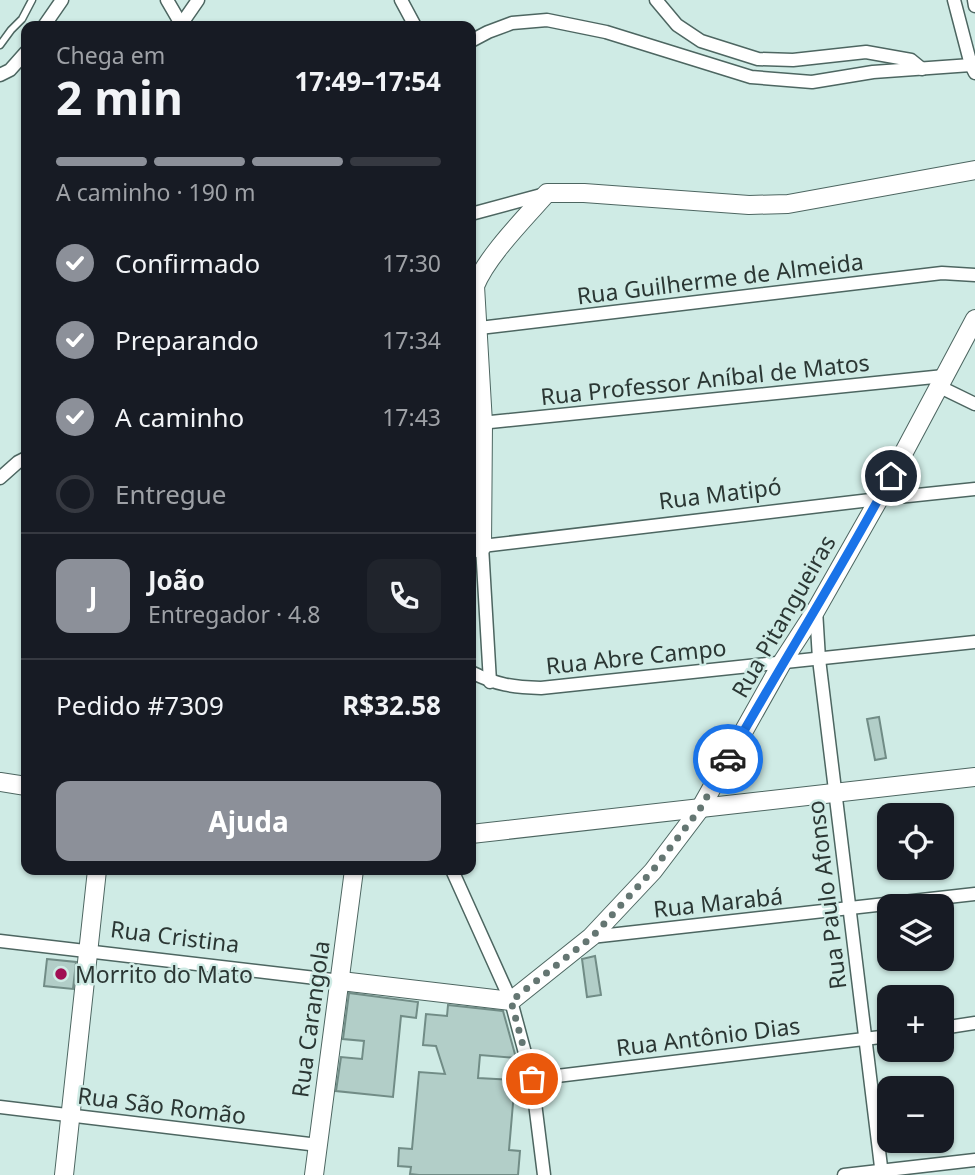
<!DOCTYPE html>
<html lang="pt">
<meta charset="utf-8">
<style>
:root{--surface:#171b24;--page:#20242c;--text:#f1f3f6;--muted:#9ea1a6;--line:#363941;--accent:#8c9099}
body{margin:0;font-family:"Noto Sans",sans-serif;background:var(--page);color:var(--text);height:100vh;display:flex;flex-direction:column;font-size:26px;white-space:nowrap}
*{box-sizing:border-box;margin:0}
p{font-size:23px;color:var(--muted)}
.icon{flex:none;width:38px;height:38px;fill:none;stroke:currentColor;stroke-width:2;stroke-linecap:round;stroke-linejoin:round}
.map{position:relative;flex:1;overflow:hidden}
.side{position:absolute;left:21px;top:21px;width:455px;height:854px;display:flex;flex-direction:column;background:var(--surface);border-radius:14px;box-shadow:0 2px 5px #0004}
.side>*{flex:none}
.tools{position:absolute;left:877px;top:803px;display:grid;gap:14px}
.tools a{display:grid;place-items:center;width:77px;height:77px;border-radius:14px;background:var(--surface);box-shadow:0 2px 5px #0004;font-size:35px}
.pin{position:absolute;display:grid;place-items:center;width:60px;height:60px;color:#fff;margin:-30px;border:4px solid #fff;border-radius:50%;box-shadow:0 2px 7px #0007}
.courier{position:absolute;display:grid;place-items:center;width:70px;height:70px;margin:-35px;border:5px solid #1a73e8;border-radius:50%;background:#fff;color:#222;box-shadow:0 2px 9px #0007}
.summary em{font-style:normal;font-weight:700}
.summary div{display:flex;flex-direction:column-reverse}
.summary{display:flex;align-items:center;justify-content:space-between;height:119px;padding:0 35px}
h1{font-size:46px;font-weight:700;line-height:52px}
.bar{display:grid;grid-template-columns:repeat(4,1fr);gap:10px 7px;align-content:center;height:84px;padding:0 35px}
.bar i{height:9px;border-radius:5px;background:var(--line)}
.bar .on{background:var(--accent)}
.bar p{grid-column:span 4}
.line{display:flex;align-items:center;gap:18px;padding:0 35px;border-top:2px solid var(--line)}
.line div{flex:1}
.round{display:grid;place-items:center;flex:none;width:74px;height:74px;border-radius:14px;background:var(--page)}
ol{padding:0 35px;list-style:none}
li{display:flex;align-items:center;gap:21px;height:77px}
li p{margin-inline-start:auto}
li .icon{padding:7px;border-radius:50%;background:var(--accent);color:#fff;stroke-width:4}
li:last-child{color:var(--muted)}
li i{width:38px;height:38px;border:4px solid var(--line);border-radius:50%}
.button{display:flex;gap:14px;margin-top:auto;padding:14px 35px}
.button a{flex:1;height:80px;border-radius:14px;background:var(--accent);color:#fff;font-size:28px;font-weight:700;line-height:80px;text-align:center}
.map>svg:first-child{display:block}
.building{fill:#b2cec8;stroke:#718c86;stroke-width:2}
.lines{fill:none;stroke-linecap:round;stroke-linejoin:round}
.lane-casing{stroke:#4d6661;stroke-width:9}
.street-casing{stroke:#4d6661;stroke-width:15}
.secondary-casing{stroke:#4d6661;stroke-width:20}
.lane{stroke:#fff;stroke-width:6}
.street{stroke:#fff;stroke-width:12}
.secondary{stroke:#fff;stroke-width:18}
.done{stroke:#647672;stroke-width:7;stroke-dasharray:0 12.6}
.route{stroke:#1a73e8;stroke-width:9}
.poi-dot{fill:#a10e53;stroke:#cfebe5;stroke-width:2.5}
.labels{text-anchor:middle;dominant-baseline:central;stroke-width:5;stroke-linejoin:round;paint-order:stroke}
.street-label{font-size:23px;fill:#2b3734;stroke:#cfebe5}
.poi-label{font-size:23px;fill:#2b3734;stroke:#cfebe5;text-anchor:start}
</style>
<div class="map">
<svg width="975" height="1175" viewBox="0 0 975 1175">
<rect width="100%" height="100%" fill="#cfebe5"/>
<g class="building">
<path d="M879,717L886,758L875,760L867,719Z"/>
<path d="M595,956L601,995L587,997L582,959Z"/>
<path d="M47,959L76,962L73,989L44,986Z"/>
<path d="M349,993L418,1002L416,1018L401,1016L393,1097L336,1091L341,1057L362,1059L364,1041L343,1039Z"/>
<path d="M448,1005L503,1011L516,1058L480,1055L478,1078L515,1080L509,1150L520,1151L518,1175H419L410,1174L411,1167L398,1166L399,1148L412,1149L419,1072L445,1074L436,1046L423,1045L426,1014L447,1016Z"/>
</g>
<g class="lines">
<g class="lane-casing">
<path id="lane" d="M0,45L11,30L22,19L32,0"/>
</g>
<g class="street-casing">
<g id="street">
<path d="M167,0L181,24"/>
<path d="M401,0L415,26"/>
<path d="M656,0L677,25L701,41L758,59L793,60L866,52L911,60L922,69"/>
<path d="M954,0L971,65L975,73"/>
<path d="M974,0L975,6"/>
<path d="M44,26L62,0"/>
<path d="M180,26L198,0"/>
<path d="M471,41L488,32L512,23L547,20L606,32L751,77L812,82L873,72L971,65L975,62"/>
<path d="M0,75L10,70L26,52"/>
<path d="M471,214L545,194"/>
<path d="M471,329L942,273L975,275"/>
<path d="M938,386L975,404"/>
<path d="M471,424L944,376"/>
<path d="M0,478L18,462L26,458"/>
<path d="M816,610L819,659L882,1175"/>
<path d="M471,672C497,685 512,687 541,688L975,642"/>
<path d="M490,682L482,546L879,499L975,489"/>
<path d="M452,870L511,1001L532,1079L544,1175"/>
<path d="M591,937L975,894"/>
<path d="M0,941L341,981"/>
<path d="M942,1028L975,1023"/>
<path d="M532,1079L889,1036"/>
<path d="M0,1107L318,1145"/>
<path d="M844,1175L975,1160"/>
</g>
</g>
<g class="secondary-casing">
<g id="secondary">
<path d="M471,549L482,546L483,423L475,286C487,256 525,218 547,193H584L749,205L788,204L975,170"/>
<path d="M0,782L26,786"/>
<path d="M471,834L975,777"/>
<path d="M341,981L511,1001L591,937L653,871L700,809L783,661L816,610L879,499L975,319"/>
<path d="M64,1175L97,870"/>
<path d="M314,1175L354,870"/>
</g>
</g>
<use href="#lane" class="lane"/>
<use href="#street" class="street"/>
<use href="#secondary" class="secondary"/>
</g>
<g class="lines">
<path class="done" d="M532,1079L511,1001L592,937L653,870L700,809L728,759"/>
<path class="route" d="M728,759C781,664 840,572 891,476"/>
</g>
<circle class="poi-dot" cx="61" cy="974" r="7"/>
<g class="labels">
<g class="street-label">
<text transform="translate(720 278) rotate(-7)">Rua Guilherme de Almeida</text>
<text transform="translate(705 379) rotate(-6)">Rua Professor Aníbal de Matos</text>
<text transform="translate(720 493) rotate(-7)">Rua Matipó</text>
<text transform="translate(783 616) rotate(-60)">Rua Pitangueiras</text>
<text transform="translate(636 656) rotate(-6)">Rua Abre Campo</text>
<text transform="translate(826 895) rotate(-97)">Rua Paulo Afonso</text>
<text transform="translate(718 902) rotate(-6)">Rua Marabá</text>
<text transform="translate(175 936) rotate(7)">Rua Cristina</text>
<text transform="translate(310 1019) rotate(-82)">Rua Carangola</text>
<text transform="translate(708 1036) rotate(-7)">Rua Antônio Dias</text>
<text transform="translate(162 1105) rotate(7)">Rua São Romão</text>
</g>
<g class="poi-label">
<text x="75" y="974">Morrito do Mato</text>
</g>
</g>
</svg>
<div class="tools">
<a><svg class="icon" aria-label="locate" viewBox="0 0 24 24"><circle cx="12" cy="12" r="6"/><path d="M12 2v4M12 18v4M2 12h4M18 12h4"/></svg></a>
<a><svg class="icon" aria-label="layers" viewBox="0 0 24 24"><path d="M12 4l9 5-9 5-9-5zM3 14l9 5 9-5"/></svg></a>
<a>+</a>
<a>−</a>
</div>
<div class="pin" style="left:532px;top:1079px;background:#ea580c"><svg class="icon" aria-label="bag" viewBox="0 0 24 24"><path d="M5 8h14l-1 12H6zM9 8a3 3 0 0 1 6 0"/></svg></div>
<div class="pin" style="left:891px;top:476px;background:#1f2937"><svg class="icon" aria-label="home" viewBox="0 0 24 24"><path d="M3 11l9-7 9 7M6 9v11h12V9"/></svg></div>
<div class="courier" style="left:728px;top:759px"><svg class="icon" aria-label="car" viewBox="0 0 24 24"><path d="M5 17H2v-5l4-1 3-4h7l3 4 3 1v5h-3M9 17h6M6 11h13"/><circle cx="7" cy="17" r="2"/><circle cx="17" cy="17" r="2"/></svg></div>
<section class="side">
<div class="summary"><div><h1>2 min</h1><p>Chega em</p></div><em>17:49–17:54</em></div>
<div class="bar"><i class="on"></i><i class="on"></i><i class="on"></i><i></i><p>A caminho · 190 m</p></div>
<ol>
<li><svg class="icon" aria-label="check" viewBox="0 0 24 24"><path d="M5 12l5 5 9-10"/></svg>Confirmado<p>17:30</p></li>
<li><svg class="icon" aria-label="check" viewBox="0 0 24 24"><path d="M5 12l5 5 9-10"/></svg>Preparando<p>17:34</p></li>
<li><svg class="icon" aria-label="check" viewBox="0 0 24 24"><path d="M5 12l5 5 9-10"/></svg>A caminho<p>17:43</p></li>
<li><i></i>Entregue</li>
</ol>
<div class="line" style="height:126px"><b class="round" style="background:var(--accent);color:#fff">J</b><div><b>João</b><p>Entregador · 4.8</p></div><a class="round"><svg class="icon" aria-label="phone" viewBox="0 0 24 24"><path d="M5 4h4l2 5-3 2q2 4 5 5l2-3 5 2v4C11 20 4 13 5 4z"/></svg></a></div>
<div class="line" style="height:91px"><div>Pedido #7309</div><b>R$32.58</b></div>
<div class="button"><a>Ajuda</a></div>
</section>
</div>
